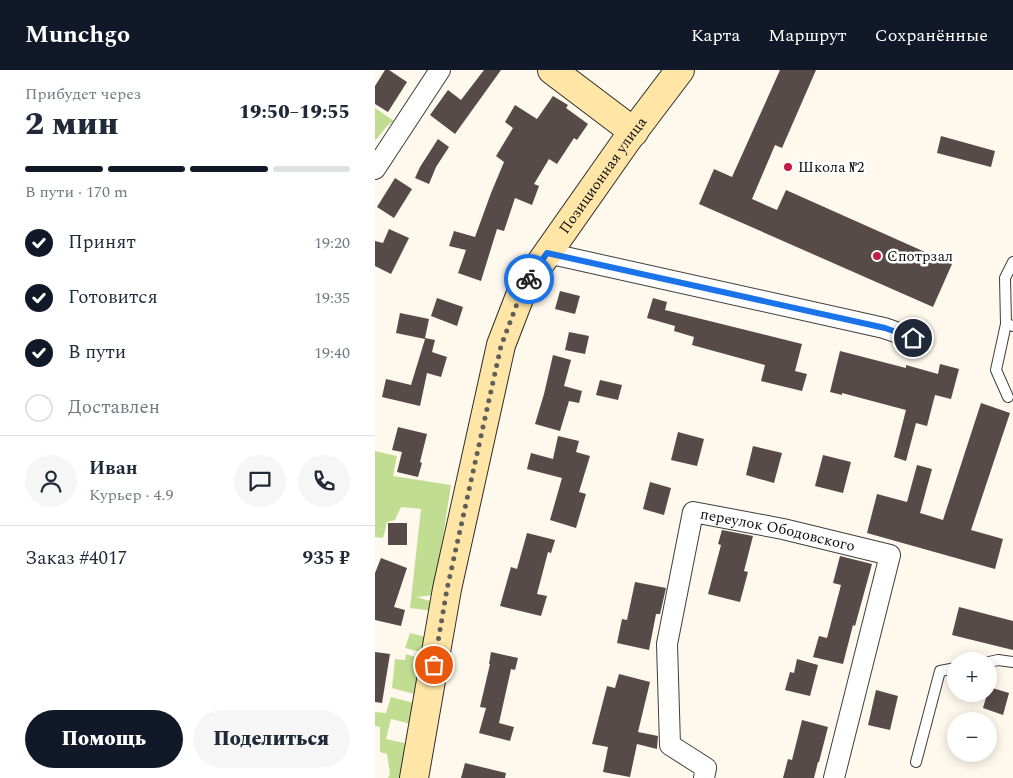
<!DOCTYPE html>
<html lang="ru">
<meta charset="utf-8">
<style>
:root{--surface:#fff;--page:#f6f6f7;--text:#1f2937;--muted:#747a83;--line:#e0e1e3;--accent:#111827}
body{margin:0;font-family:Spectral,serif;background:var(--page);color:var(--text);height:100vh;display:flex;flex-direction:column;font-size:19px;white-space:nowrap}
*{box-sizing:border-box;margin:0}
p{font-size:16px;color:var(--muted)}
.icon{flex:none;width:28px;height:28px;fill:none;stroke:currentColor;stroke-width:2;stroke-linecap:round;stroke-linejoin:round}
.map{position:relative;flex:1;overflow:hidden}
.drawer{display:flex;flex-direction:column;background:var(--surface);width:375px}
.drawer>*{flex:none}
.controls{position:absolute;left:572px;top:582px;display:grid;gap:10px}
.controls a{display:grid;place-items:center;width:50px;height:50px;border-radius:50%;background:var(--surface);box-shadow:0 2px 12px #0003;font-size:25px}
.pin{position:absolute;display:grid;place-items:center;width:42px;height:42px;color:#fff;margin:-21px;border:2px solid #fff;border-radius:50%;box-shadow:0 1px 5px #0007}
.courier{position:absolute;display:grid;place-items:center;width:50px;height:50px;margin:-25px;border:4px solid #1a73e8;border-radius:50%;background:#fff;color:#222;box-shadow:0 1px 6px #0007}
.overview em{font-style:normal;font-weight:800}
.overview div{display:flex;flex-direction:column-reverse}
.overview{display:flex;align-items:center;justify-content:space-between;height:85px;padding:0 25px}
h1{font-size:32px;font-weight:800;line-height:38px}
.bar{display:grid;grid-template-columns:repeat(4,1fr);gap:8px 5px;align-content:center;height:60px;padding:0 25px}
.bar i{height:6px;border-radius:4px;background:var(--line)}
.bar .current{background:var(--accent)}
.bar p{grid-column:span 4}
.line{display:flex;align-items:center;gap:12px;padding:0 25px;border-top:1px solid var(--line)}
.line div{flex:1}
.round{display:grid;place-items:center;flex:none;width:52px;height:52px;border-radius:26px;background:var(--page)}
ol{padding:0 25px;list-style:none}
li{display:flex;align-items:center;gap:15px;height:55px}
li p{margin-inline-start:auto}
li .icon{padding:5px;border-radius:50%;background:var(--accent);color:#fff;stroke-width:4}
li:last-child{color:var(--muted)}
li i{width:28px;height:28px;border:2px solid var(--line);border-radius:50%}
.cta{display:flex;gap:10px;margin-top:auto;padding:10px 25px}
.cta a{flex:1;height:58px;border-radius:30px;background:var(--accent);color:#fff;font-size:20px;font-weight:800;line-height:58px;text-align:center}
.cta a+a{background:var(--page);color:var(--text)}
header{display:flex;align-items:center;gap:30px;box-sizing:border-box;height:70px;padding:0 25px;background:var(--accent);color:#fff}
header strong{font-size:24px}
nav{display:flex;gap:28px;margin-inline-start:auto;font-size:18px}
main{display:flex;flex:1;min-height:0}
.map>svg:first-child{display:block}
.forest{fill:#c1dd91}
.building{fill:#564b48}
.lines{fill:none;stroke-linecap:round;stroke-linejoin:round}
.lane-casing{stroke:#3f3f3f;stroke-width:12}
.street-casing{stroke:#3f3f3f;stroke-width:22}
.secondary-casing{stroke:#2e2e2e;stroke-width:30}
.lane{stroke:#fff;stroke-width:10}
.street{stroke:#fff;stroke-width:20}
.secondary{stroke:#ffe6a7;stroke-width:28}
.done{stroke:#615f5a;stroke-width:5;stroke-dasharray:0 9}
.route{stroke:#1a73e8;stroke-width:6}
.poi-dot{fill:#c51c41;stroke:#fff;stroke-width:2}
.labels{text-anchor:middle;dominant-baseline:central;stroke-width:5;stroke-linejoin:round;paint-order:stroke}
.poi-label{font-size:15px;fill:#0c0c0c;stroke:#fff;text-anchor:start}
.street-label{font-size:15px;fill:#0c0c0c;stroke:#fff}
</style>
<header>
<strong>Munchgo</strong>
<nav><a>Карта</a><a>Маршрут</a><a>Сохранённые</a></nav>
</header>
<main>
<section class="drawer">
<div class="overview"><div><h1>2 мин</h1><p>Прибудет через</p></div><em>19:50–19:55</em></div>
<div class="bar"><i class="current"></i><i class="current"></i><i class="current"></i><i></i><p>В пути · 170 m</p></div>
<ol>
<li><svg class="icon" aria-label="check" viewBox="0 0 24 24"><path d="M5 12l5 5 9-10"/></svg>Принят<p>19:20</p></li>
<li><svg class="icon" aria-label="check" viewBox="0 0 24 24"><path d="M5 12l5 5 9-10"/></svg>Готовится<p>19:35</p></li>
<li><svg class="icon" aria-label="check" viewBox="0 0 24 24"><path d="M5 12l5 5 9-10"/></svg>В пути<p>19:40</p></li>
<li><i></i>Доставлен</li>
</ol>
<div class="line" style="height:90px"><a class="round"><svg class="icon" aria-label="person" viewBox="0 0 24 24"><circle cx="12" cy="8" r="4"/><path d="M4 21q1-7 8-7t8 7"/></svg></a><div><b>Иван</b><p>Курьер · 4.9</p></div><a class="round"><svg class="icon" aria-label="chat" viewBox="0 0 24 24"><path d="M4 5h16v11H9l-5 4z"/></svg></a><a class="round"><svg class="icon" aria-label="phone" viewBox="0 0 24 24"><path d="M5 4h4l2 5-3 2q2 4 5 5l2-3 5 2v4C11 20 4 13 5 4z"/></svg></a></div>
<div class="line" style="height:65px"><div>Заказ #4017</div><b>935 ₽</b></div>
<div class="cta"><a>Помощь</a><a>Поделиться</a></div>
</section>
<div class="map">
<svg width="638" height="708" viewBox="0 0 638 708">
<rect width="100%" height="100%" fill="#fff8ec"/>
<g class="forest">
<path d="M0,38L19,51L12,56L0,71Z"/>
<path d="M0,381L22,386L18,406L76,415L59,525L41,527L59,532L57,541L35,538L46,439L26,437L20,450L12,452L8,468L0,467Z"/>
<path d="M35,563L55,568L49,583L30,578Z"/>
<path d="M31,584L50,590L39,624L17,618L20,589L30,590Z"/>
<path d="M16,627L39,633L36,654L16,649L11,669L34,674L25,708H13L15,704L12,684L5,682V657L0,656V642L11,643Z"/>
</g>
<g class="building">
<path d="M10,0H14L32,12L13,42L0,34V16Z"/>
<path d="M109,0H126L80,64L55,45L73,20L86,30Z"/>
<path d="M405,0H441L407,78L400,75L377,129L402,140L411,120L577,194L558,237L324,134L339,99L357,107Z"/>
<path d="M178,26L193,35L191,38L213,54L202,70L199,68L182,94L174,89L159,114L164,116L157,135L140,128L129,161L122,159L106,211L83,203L91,180L74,176L79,161L100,167L116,123L129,92L121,86L138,58L130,52L140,35L162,49Z"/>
<path d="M566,66L620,81L616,97L562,83Z"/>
<path d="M63,69L74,77L61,97L54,114L40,108L45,97Z"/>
<path d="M20,108L37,119L19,148L2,137Z"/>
<path d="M14,159L34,168L16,204L0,196V171L8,173Z"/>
<path d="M185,221L205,226L200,244L180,239Z"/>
<path d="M62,228L88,237L82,256L56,246Z"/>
<path d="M278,228L292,232L290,240L427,274L420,301L432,304L427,321L386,311L390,295L317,275L319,267L299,261L300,256L272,248Z"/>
<path d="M25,243L54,249L50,268L60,270L57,282L72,287L66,307L52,303L45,336L7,327L11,309L36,315L50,269L21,263Z"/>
<path d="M194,262L214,266L210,284L190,280Z"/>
<path d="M465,281L531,298V295L563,304L565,294L584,299L576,329L560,325L552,356L541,353L531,391L519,387L531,340L467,323V325L455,322Z"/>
<path d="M178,285L196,290L189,316L207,321L204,333L194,331L185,361L160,354L169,324Z"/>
<path d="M225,310L247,315L243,330L221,325Z"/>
<path d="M606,333L635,343L596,460L628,469L620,499L492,463L502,424L532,432L542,395L557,399L545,443L568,450Z"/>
<path d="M23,357L52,364L45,392L47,393L43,407L22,402L27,382L17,380Z"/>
<path d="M303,362L329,369L322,396L296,390Z"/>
<path d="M183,366L204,371L201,382L215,386L204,422L211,424L201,458L175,450L187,408L152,399L156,383L178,389Z"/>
<path d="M378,376L407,383L399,413L371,405Z"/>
<path d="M448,385L476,392L468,423L440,416Z"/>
<path d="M275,412L296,418L289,445L268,439Z"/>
<rect x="13" y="453" width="19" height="22"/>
<path d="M347,460L378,466L369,501L373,502L365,532L333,524L346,475L343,474Z"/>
<path d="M152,463L180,470L176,483L173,482L162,524L172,526L166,546L125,536L136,497L142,499Z"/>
<path d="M465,486L497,494L480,556L478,555L468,594L438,587L444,566L452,568L466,515L458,513Z"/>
<path d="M6,488L32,498L19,537L30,540L26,556L0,550V503Z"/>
<path d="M260,512L291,518L285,544H281L274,580L242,573L247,549L252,550Z"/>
<path d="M584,537L638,551V580L577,565Z"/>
<path d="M0,582L15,584L7,633L0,632Z"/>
<path d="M116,582L143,588L140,600L136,599L124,653L139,657L135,671L104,663L111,638L105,637L115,594H114Z"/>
<path d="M422,589L443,595L435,626L410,620L415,602L419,603Z"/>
<path d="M244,604L275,612L263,662L283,666L282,679L262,674L255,707L228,702L233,677L217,674L232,616L240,618Z"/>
<path d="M614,617L634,623L628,645L608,638L612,624H614Z"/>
<path d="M501,620L523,626L515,660L493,655Z"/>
<path d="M427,650L453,657L444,692H443L439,708H408L413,689L417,690Z"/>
<path d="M90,693L131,703L130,708H86Z"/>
</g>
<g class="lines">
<g class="lane-casing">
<g id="lane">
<path d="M631,254L630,208L638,192"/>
<path d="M633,327L621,300L631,254L638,256"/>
<path d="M614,592L623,590L638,592"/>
<path d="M541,692L565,601L581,598"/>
</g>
</g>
<g class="street-casing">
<g id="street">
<path d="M0,99L65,0"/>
<path d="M172,183L509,258L538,268"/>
<path id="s1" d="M329,708L331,698L295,675L292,574L318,442L408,459L515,485L459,708"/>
</g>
</g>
<g class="secondary-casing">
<g id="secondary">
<path d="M177,0L259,62"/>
<path id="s2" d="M39,708L72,519L126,275L148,218L252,70L305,0"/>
</g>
</g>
<use href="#lane" class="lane"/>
<use href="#street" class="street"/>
<use href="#secondary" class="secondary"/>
</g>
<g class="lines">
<path class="done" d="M59,595L72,519L126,276L148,218L154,209"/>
<path class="route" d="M154,209L172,183L510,258L538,268"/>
</g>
<g class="poi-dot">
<circle cx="413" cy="97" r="5"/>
<circle cx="502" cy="186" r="5"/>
</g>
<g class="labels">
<g class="poi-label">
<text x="423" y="97">Школа №2</text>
<text x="512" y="186">Спотрзал</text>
</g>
<g class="street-label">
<text stroke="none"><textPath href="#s2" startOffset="641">Позиционная улица</textPath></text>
<text stroke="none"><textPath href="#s1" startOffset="375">переулок Ободовского</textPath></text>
</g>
</g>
</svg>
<div class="controls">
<a>+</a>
<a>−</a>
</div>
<div class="pin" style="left:59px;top:595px;background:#ea580c"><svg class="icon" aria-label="bag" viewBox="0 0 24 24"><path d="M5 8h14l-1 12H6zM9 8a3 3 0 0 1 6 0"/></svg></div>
<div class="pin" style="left:538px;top:268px;background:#1f2937"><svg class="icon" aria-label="home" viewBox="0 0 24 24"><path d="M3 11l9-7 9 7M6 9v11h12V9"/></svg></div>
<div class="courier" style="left:154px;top:209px"><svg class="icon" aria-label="bike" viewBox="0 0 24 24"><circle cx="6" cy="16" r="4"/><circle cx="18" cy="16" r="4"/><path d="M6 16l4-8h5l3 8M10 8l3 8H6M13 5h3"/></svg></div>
</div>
</main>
